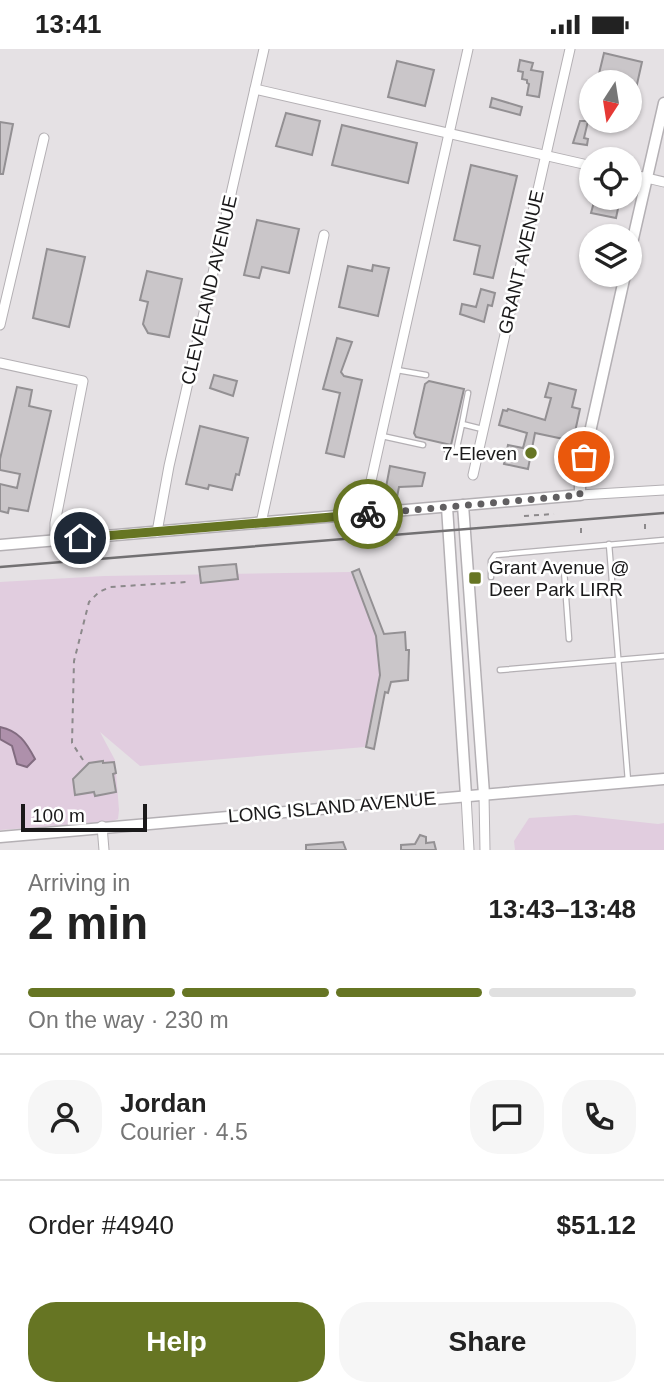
<!DOCTYPE html>
<meta charset="utf-8">
<style>
:root{--surface:#fff;--page:#f6f6f6;--text:#222;--muted:#767676;--line:#e0e0e0;--accent:#667523}
body{margin:0;font-family:Arial,sans-serif;background:var(--page);color:var(--text);height:100vh;display:flex;flex-direction:column;font-size:26px;white-space:nowrap}
*{box-sizing:border-box;margin:0}
p{font-size:23px;color:var(--muted)}
.icon{flex:none;width:38px;height:38px;fill:none;stroke:currentColor;stroke-width:2;stroke-linecap:round;stroke-linejoin:round}
.map{position:relative;height:801px;overflow:hidden}
.details{display:flex;flex-direction:column;background:var(--surface);flex:1}
.details>*{flex:none}
.needle{width:46px;rotate:192deg}
.controls{position:absolute;left:579px;top:21px;display:grid;gap:14px}
.controls a{display:grid;place-items:center;width:63px;height:63px;border-radius:50%;background:var(--surface);box-shadow:0 2px 5px #0004;font-size:35px}
.scale{position:absolute;left:21px;bottom:18px;width:126px;box-sizing:border-box;padding-left:7px;border:4px solid #1a191a;border-top:0;font-size:19px;line-height:24px;white-space:nowrap;color:#1a191a;-webkit-text-stroke:5px #fff;paint-order:stroke}
.pin{position:absolute;display:grid;place-items:center;width:60px;height:60px;color:#fff;margin:-30px;border:4px solid #fff;border-radius:50%;box-shadow:0 2px 7px #0007}
.courier{position:absolute;display:grid;place-items:center;width:70px;height:70px;margin:-35px;border:5px solid #667523;border-radius:50%;background:#fff;color:#222;box-shadow:0 2px 9px #0007}
.summary em{font-style:normal;font-weight:800}
.summary div{display:flex;flex-direction:column-reverse}
.summary{display:flex;align-items:center;justify-content:space-between;height:119px;padding:0 28px}
h1{font-size:46px;font-weight:800;line-height:52px}
.bar{display:grid;grid-template-columns:repeat(4,1fr);gap:10px 7px;align-content:center;height:84px;padding:0 28px}
.bar i{height:9px;border-radius:5px;background:var(--line)}
.bar .active{background:var(--accent)}
.bar p{grid-column:span 4}
.line{display:flex;align-items:center;gap:18px;padding:0 28px;border-top:2px solid var(--line)}
.line div{flex:1}
.round{display:grid;place-items:center;flex:none;width:74px;height:74px;border-radius:28px;background:var(--page)}
.primary-button{display:flex;gap:14px;margin-top:auto;padding:14px 28px}
.primary-button a{flex:1;height:80px;border-radius:28px;background:var(--accent);color:#fff;font-size:28px;font-weight:800;line-height:80px;text-align:center}
.primary-button a+a{background:var(--page);color:var(--text)}
.status{display:flex;justify-content:space-between;align-items:center;height:49px;padding:0 35px;background:var(--surface);direction:ltr}
.status svg{height:19px;fill:currentColor}
.map>svg:first-child{display:block}
.green{fill:#e1cddf}
.water{fill:#ae90ab;stroke:#826c80;stroke-width:2}
.building{fill:#cac6c9;stroke:#939093;stroke-width:2}
.lines{fill:none;stroke-linecap:round;stroke-linejoin:round}
.service-casing{stroke:#b4b0b4;stroke-width:7}
.minor-casing{stroke:#b4b0b4;stroke-width:11}
.tertiary-casing{stroke:#b4b0b4;stroke-width:13}
.path{stroke:#8c898b;stroke-width:2;stroke-dasharray:5 5;stroke-linecap:butt}
.service{stroke:#fff;stroke-width:4.5}
.minor{stroke:#fff;stroke-width:9}
.tertiary{stroke:#fff;stroke-width:10}
.rail{stroke:#727072;stroke-width:2.5}
.done{stroke:#615f61;stroke-width:7;stroke-dasharray:0 12.6}
.route{stroke:#667523;stroke-width:9}
.poi-dot{fill:#667523;stroke:#fff;stroke-width:2.5}
.labels{text-anchor:middle;dominant-baseline:central;stroke-width:5;stroke-linejoin:round;paint-order:stroke}
.street-label{font-size:19px;fill:#1a191a;stroke:#fff}
.poi-label{font-size:19px;fill:#1a191a;stroke:#fff;text-anchor:end}
</style>
<div class="status"><b>13:41</b><svg viewBox="0 0 49 12"><path d="M0 12V9h3v3zM5 12V6h3v6zM10 12V3h3v9zM15 12V0h3v12zM26 1h20v11H26zM47 4h2v5h-2z"/></svg></div>
<div class="map">
<svg width="664" height="801" viewBox="0 0 664 801">
<rect width="100%" height="100%" fill="#e5e1e4"/>
<g class="green">
<path d="M351,523L378,592L381,628L365,698L140,717L100,683L115,711L119,761L118,770L110,773L0,781V533L104,527Z"/>
<path d="M576,766L658,775L664,774V801H515L514,792L529,769Z"/>
</g>
<path class="water" d="M0,678C19,682 26,693 35,710L27,718L17,715L12,697L0,690Z"/>
<g class="building">
<path d="M604,4L642,13L633,53H630V33H597Z"/>
<path d="M520,11L533,14L531,21L543,23L539,48L527,46L529,35L527,34V31L522,30L523,23L518,22Z"/>
<path d="M397,12L434,21L425,57L388,48Z"/>
<path d="M492,49L522,58L520,66L490,58Z"/>
<path d="M286,64L320,72L312,106L276,97Z"/>
<path d="M580,72H588L584,89L588,90L587,96L573,94Z"/>
<path d="M0,73L13,75L3,125H0Z"/>
<path d="M342,76L417,94L408,134L332,116Z"/>
<path d="M471,116L517,127L493,229L474,225L480,197L454,191Z"/>
<path d="M595,149L620,150L616,169L591,164Z"/>
<path d="M257,171L299,180L289,224L262,218L259,229L244,226Z"/>
<path d="M47,200L85,208L69,278L33,269Z"/>
<path d="M373,216L389,219L378,267L339,258L348,217L372,222Z"/>
<path d="M147,222L182,230L169,288L148,284L143,275L148,253L140,251Z"/>
<path d="M481,240L495,244L492,257L488,256L484,273L460,265L462,255L476,258Z"/>
<path d="M337,289L352,293L341,323L344,327L362,331L344,408L326,404L340,344L323,340Z"/>
<path d="M214,326L237,332L233,347L210,339Z"/>
<path d="M429,332L464,340L451,396L416,388L414,384L425,335Z"/>
<path d="M549,334L576,341L572,358L580,360L573,392L535,384L528,420L504,415L508,396L523,399L527,384L499,376L503,361L507,362L508,360L545,371L551,349L545,348Z"/>
<path d="M17,338L32,341L29,357L51,362L28,462L9,459L8,464L0,462V435L17,439L20,425L0,421V410Z"/>
<path d="M200,377L248,389L239,426L236,425L232,441L209,436L208,440L186,435Z"/>
<path d="M390,417L425,424L422,437L399,438L397,448L384,449Z"/>
<path d="M236,515L238,530L201,534L199,518Z"/>
<path d="M359,520L384,585L405,583L406,601H409L408,631L391,633L388,644L385,643L374,700L366,698L380,626L376,587L352,523Z"/>
<path d="M103,712V714L114,713L116,724L113,725L116,743L95,747L94,743L75,746L73,730L89,714Z"/>
<path d="M420,786L426,788V794L434,793L436,801H401V796L415,795Z"/>
<path d="M343,793L346,801H306V796Z"/>
</g>
<g class="lines">
<g class="service-casing">
<g id="service">
<path d="M397,321L426,326"/>
<path d="M462,375L468,344"/>
<path d="M382,387L423,396"/>
<path d="M447,401L456,403L462,375L482,380"/>
<path d="M609,495L628,732"/>
<path d="M564,521L569,590"/>
<path d="M491,528V512L495,506L664,491"/>
<path d="M500,621L664,607"/>
</g>
</g>
<g class="minor-casing">
<g id="minor">
<path d="M255,40L592,117"/>
<path d="M630,125L664,133"/>
<path d="M0,276L44,89"/>
<path d="M0,314L83,332L55,474V491"/>
<path d="M473,426L570,0"/>
<path d="M580,446L664,441"/>
<path d="M368,465L367,450L381,387L468,0"/>
<path d="M261,474L324,186"/>
<path d="M157,483L169,417L264,0"/>
<path d="M484,745L485,801"/>
<path d="M466,746L469,801"/>
<path d="M102,777L104,801"/>
</g>
</g>
<g class="tertiary-casing">
<g id="tertiary">
<path d="M630,203L664,54"/>
<path d="M463,456L484,745"/>
<path d="M447,458L466,746"/>
<path d="M0,496L580,446V428L625,226"/>
<path d="M0,788L664,730"/>
</g>
</g>
<g class="path">
<path d="M524,467L554,465"/>
<path d="M645,475V481"/>
<path d="M581,479V486"/>
<path d="M83,711L72,694L74,612L89,553L99,543L110,538L187,533"/>
</g>
<use href="#service" class="service"/>
<use href="#minor" class="minor"/>
<use href="#tertiary" class="tertiary"/>
<path class="rail" d="M0,518L664,464"/>
</g>
<g class="lines">
<path class="done" d="M368,465L580,446L579,431L584,408"/>
<path class="route" d="M80,489L368,465"/>
</g>
<g class="poi-dot">
<circle cx="531" cy="404" r="7"/>
<rect x="468" y="522" width="14" height="14" rx="3.5"/>
</g>
<g class="labels">
<g class="street-label">
<text transform="translate(521 213) rotate(-77)">GRANT AVENUE</text>
<text transform="translate(209 241) rotate(-77)">CLEVELAND AVENUE</text>
<text transform="translate(332 758) rotate(-5)">LONG ISLAND AVENUE</text>
</g>
<g class="poi-label">
<text x="517" y="404">7-Eleven</text>
<text x="489" y="518" text-anchor="start">Grant Avenue @<tspan x="489" dy="22">Deer Park LIRR</tspan></text>
</g>
</g>
</svg>
<div class="controls">
<a><svg class="needle" viewBox="-14 -14 28 28"><path d="M0-13l5 13h-10z" fill="#e53935"/><path d="M0 13l5-13h-10z" fill="#767676"/></svg></a>
<a><svg class="icon" aria-label="locate" viewBox="0 0 24 24"><circle cx="12" cy="12" r="6"/><path d="M12 2v4M12 18v4M2 12h4M18 12h4"/></svg></a>
<a><svg class="icon" aria-label="layers" viewBox="0 0 24 24"><path d="M12 4l9 5-9 5-9-5zM3 14l9 5 9-5"/></svg></a>
</div>
<div class="scale">100 m</div>
<div class="pin" style="left:584px;top:408px;background:#ea580c"><svg class="icon" aria-label="bag" viewBox="0 0 24 24"><path d="M5 8h14l-1 12H6zM9 8a3 3 0 0 1 6 0"/></svg></div>
<div class="pin" style="left:80px;top:489px;background:#1f2937"><svg class="icon" aria-label="home" viewBox="0 0 24 24"><path d="M3 11l9-7 9 7M6 9v11h12V9"/></svg></div>
<div class="courier" style="left:368px;top:465px"><svg class="icon" aria-label="bike" viewBox="0 0 24 24"><circle cx="6" cy="16" r="4"/><circle cx="18" cy="16" r="4"/><path d="M6 16l4-8h5l3 8M10 8l3 8H6M13 5h3"/></svg></div>
</div>
<section class="details">
<div class="summary"><div><h1>2 min</h1><p>Arriving in</p></div><em>13:43–13:48</em></div>
<div class="bar"><i class="active"></i><i class="active"></i><i class="active"></i><i></i><p>On the way · 230 m</p></div>
<div class="line" style="height:126px"><a class="round"><svg class="icon" aria-label="person" viewBox="0 0 24 24"><circle cx="12" cy="8" r="4"/><path d="M4 21q1-7 8-7t8 7"/></svg></a><div><b>Jordan</b><p>Courier · 4.5</p></div><a class="round"><svg class="icon" aria-label="chat" viewBox="0 0 24 24"><path d="M4 5h16v11H9l-5 4z"/></svg></a><a class="round"><svg class="icon" aria-label="phone" viewBox="0 0 24 24"><path d="M5 4h4l2 5-3 2q2 4 5 5l2-3 5 2v4C11 20 4 13 5 4z"/></svg></a></div>
<div class="line" style="height:91px"><div>Order #4940</div><b>$51.12</b></div>
<div class="primary-button"><a>Help</a><a>Share</a></div>
</section>
